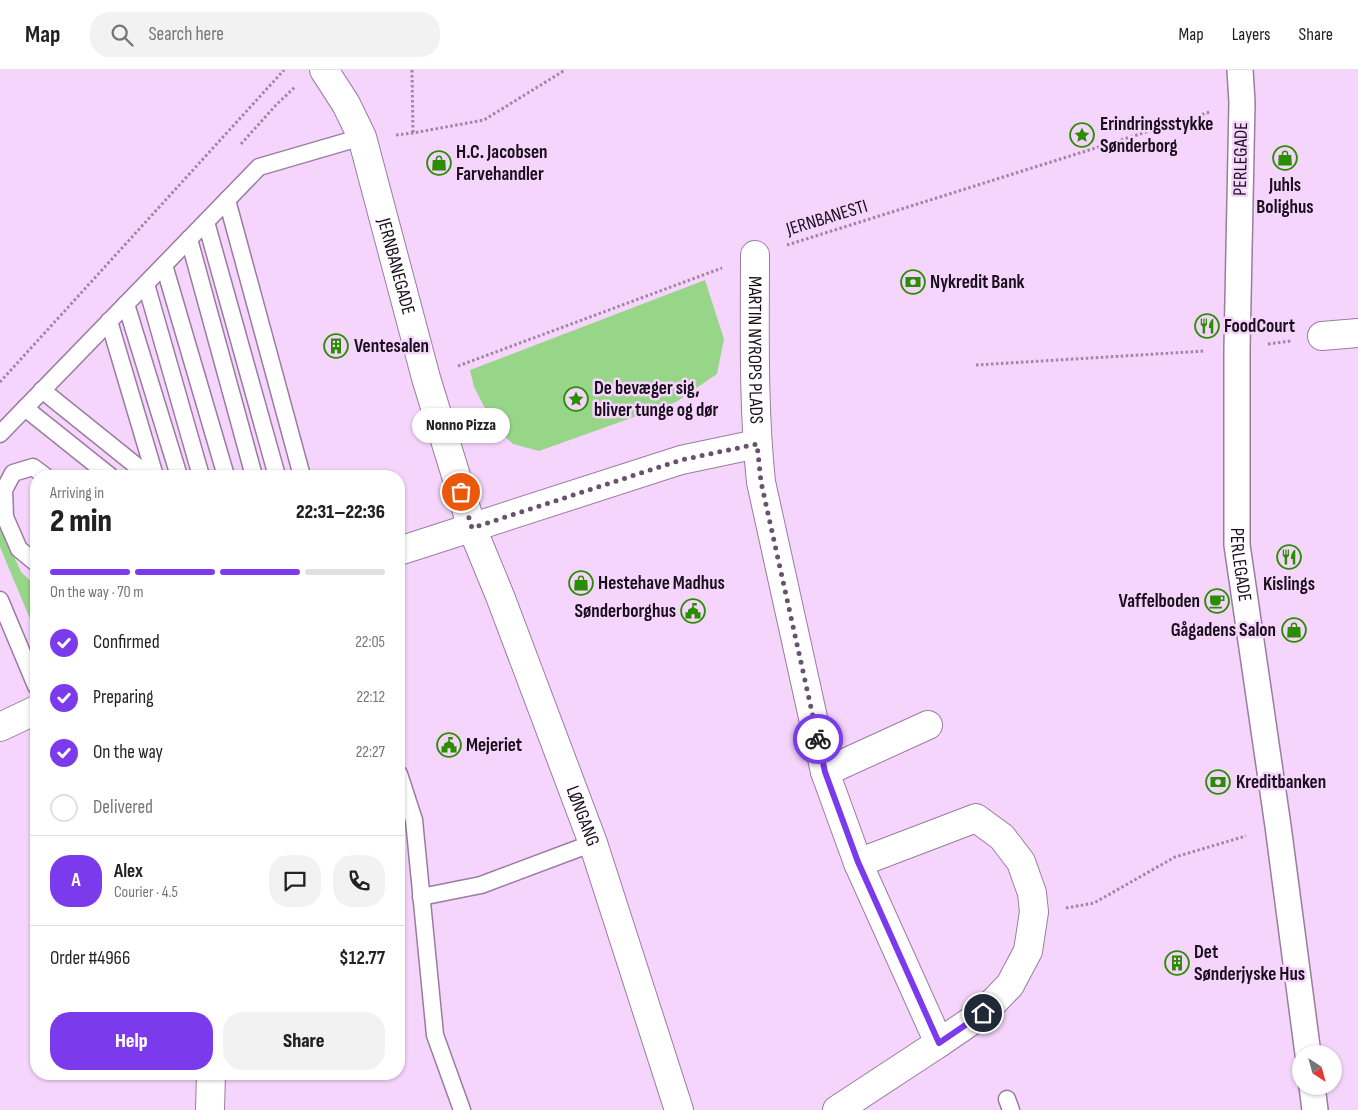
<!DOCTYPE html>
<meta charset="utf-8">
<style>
:root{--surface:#fff;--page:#f2f2f2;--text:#222;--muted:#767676;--line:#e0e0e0;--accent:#7c3aed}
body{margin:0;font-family:"Sofia Sans Condensed",sans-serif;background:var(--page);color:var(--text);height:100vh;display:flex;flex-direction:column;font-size:19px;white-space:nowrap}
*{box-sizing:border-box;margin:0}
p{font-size:16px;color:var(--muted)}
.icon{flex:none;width:28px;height:28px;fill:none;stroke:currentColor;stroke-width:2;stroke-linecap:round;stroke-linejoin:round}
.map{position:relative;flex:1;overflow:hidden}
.drawer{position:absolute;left:30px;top:400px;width:375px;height:610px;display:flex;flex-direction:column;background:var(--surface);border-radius:20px;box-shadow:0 1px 4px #0004}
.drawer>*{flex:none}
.needle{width:32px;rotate:144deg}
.tools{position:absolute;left:1292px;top:975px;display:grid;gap:10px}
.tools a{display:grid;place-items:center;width:50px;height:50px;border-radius:50%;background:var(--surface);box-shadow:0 1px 4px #0004;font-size:25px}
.pin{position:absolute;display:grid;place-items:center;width:42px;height:42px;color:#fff;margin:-21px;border:2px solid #fff;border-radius:50%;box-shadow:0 1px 5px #0007}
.courier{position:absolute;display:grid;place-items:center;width:50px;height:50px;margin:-25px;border:4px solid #7c3aed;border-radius:50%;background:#fff;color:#222;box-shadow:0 1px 6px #0007}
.bubble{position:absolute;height:35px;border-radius:18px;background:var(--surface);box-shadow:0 1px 4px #0004;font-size:16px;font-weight:800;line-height:35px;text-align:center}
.summary em{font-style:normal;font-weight:800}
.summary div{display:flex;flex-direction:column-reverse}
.summary{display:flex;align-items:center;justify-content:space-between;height:85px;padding:0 20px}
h1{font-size:32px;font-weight:800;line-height:38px}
.bar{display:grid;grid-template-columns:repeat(4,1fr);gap:8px 5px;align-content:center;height:60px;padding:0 20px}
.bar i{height:6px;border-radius:4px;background:var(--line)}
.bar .selected{background:var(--accent)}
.bar p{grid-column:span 4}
.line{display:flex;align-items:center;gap:12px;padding:0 20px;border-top:1px solid var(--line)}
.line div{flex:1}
.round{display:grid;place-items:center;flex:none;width:52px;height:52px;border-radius:20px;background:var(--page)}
ol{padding:0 20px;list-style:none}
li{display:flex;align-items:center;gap:15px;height:55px}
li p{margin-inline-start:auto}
li .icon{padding:5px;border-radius:50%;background:var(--accent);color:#fff;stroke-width:4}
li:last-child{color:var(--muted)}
li i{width:28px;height:28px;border:2px solid var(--line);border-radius:50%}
.action{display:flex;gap:10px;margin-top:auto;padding:10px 20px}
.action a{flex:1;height:58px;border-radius:20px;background:var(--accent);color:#fff;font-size:20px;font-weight:800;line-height:58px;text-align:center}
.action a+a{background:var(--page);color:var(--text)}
header{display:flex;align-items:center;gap:30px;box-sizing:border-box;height:70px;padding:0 25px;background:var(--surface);border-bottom:1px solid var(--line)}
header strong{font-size:24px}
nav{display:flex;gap:28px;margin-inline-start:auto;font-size:18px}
.search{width:350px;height:45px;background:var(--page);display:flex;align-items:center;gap:12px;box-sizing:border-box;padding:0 18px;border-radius:20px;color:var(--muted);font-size:19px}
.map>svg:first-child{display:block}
.green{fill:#97d688}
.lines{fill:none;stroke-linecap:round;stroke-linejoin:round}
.service-casing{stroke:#9a7ca1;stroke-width:19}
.pedestrian-casing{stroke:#9a7ca1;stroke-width:28}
.minor-casing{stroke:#9a7ca1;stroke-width:30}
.tertiary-casing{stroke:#9a7ca1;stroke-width:30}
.path{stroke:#9f87a4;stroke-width:3;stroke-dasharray:2.5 2.5;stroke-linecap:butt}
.service{stroke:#fff;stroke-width:16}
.pedestrian{stroke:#fff;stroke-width:25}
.minor{stroke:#fff;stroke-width:28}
.tertiary{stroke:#fff;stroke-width:28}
.done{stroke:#67546b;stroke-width:5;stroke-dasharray:0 9}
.route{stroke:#7c3aed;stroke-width:6}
.labels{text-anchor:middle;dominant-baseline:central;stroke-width:5;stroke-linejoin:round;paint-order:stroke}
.poi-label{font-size:19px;font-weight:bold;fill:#1a0f1d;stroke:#f6d5fd;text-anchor:start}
.street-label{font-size:19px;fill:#1a0f1d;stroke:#f6d5fd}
</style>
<header>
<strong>Map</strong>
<div class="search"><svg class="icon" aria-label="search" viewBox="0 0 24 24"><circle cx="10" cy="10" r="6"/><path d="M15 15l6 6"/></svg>Search here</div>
<nav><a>Map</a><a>Layers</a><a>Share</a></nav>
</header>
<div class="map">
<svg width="1358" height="1040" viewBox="0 0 1358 1040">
<rect width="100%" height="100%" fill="#f6d5fd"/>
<g class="green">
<path d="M705,210L724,269L717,304L676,332L539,381L513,374L494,356L474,317L470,300Z"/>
<path d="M0,455L21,502L36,516V563L0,477Z"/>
</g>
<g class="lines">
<g class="service-casing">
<g id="service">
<path d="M227,130L302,406"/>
<path d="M206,152L277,406"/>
<path d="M189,169L254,406"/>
<path d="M164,195L226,406"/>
<path d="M146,214L201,406"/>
<path d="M126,234L179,406"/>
<path d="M109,251L155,406"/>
<path d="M42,320L149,406"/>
<path d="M25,338L110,406"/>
<path d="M0,364L259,97L362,67"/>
<path d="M36,493L19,479L5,447L4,420L13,403L33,397L45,406"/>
<path d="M0,530L36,616"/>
<path d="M399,704L414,750L435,965L462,1040"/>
<path d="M421,827L481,815L593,773"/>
<path d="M1007,1029L1011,1040"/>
</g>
</g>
<g class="pedestrian-casing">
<g id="pedestrian">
<path id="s1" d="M1240,0L1242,32L1237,279V475L1278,756L1308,984"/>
<path d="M1312,1016L1315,1040"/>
</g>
</g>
<g class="minor-casing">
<g id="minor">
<path id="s2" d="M755,185C755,261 753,336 761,412L825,702L858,793L939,973L837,1040"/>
<path d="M1322,266L1358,263"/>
<path d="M825,702L928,655"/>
<path d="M858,793L976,748L1002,767L1021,792L1032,823L1034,842L1028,881L1010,915L983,943L939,973"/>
<path d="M210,1040L211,1004"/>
</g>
</g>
<g class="tertiary-casing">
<g id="tertiary">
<path id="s3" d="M324,0L346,34L362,67L426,308L472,458L500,526L593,773L679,1040"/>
<path d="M399,481L681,390L757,374"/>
<path d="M0,657L36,640"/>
</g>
</g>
<g class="path">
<path d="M412,0L413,63"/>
<path d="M396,65L413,63L484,50L565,0"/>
<path d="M241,74L276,35L295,17"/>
<path d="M787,175L1210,42"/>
<path d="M1268,274L1291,271"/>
<path d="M976,295L1205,281"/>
<path d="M458,296L722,198"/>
<path d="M0,312L284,0"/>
<path d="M1066,838L1094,833L1175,787L1246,766"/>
</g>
<use href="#service" class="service"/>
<use href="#pedestrian" class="pedestrian"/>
<use href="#minor" class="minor"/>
<use href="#tertiary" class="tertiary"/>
</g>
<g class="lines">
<path class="done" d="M461,422L472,458L681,390L757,374L761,412L818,669"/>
<path class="route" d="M818,669L825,702L858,792L939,973L983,943"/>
</g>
<defs>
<g id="sight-ring" transform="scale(1.25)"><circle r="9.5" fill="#f6d5fd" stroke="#2a8d02" stroke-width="1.5"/><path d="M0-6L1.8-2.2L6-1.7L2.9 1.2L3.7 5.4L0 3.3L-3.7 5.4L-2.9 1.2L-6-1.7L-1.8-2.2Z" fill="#2a8d02"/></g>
<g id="shop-ring" transform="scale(1.25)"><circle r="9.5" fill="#f6d5fd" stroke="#2a8d02" stroke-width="1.5"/><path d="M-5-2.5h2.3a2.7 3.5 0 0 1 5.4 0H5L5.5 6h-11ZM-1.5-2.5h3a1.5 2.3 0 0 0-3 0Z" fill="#2a8d02"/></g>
<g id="bank-ring" transform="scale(1.25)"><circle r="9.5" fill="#f6d5fd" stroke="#2a8d02" stroke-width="1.5"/><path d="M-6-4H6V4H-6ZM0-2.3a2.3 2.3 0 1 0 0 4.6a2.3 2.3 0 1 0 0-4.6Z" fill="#2a8d02"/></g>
<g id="restaurant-ring" transform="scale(1.25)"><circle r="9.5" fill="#f6d5fd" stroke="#2a8d02" stroke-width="1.5"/><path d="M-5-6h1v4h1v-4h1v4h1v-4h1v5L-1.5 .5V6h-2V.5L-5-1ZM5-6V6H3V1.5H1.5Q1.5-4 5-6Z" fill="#2a8d02"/></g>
<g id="building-ring" transform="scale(1.25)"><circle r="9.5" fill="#f6d5fd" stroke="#2a8d02" stroke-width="1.5"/><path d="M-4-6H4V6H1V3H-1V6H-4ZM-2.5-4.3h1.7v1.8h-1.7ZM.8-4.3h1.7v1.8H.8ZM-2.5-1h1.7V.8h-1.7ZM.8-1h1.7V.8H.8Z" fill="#2a8d02"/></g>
<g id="cafe-ring" transform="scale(1.25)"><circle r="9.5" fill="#f6d5fd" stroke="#2a8d02" stroke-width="1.5"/><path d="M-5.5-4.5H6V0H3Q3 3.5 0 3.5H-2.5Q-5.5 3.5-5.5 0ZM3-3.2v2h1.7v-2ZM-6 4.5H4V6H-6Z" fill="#2a8d02"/></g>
<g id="civic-ring" transform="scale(1.25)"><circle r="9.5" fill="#f6d5fd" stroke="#2a8d02" stroke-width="1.5"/><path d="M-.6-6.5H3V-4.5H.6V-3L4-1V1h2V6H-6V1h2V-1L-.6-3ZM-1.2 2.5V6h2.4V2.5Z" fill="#2a8d02"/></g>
</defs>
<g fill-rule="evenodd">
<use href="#sight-ring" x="1082" y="65"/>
<use href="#shop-ring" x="1285" y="88"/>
<use href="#shop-ring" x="439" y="93"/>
<use href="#bank-ring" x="913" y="212"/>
<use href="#restaurant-ring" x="1207" y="256"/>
<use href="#building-ring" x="336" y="276"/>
<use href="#sight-ring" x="576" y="329"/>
<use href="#restaurant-ring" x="1289" y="487"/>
<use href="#shop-ring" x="581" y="513"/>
<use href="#cafe-ring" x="1217" y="531"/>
<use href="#civic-ring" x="693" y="541"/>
<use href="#shop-ring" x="1294" y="560"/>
<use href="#civic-ring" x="449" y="675"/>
<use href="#bank-ring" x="1218" y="712"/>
<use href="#building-ring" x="1177" y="893"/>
</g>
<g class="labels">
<g class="poi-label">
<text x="1100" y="54">Erindringsstykke<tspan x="1100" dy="22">Sønderborg</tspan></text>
<text x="456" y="82">H.C. Jacobsen<tspan x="456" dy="22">Farvehandler</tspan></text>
<text x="1285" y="115" text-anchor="middle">Juhls<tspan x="1285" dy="22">Bolighus</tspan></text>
<text x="930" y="212">Nykredit Bank</text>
<text x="1224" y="256">FoodCourt</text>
<text x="354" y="276">Ventesalen</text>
<text x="594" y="318">De bevæger sig,<tspan x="594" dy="22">bliver tunge og dør</tspan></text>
<text x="598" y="513">Hestehave Madhus</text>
<text x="1289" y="514" text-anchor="middle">Kislings</text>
<text x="1200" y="531" text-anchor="end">Vaffelboden</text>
<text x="676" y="541" text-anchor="end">Sønderborghus</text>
<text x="1276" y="560" text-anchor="end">Gågadens Salon</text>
<text x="466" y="675">Mejeriet</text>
<text x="1236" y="712">Kreditbanken</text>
<text x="1194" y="882">Det<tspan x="1194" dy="22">Sønderjyske Hus</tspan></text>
</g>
<g class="street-label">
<text transform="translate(1241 89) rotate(-89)">PERLEGADE</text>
<text transform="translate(827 148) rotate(-17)">JERNBANESTI</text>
<text stroke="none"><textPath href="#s3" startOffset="211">JERNBANEGADE</textPath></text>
<text stroke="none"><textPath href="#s2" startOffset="95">MARTIN NYROPS PLADS</textPath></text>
<text stroke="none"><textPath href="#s1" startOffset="495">PERLEGADE</textPath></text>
<text stroke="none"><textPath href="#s3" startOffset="792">LØNGANG</textPath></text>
</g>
</g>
</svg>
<div class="tools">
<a><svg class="needle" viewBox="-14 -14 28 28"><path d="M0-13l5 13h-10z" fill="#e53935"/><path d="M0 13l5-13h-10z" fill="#767676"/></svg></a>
</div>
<div class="pin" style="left:461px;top:422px;background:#ea580c"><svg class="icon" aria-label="bag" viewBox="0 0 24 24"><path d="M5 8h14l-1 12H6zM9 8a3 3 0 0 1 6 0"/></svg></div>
<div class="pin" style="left:983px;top:943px;background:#1f2937"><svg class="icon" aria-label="home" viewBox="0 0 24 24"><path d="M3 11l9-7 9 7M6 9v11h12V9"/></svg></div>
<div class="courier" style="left:818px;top:669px"><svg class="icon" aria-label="bike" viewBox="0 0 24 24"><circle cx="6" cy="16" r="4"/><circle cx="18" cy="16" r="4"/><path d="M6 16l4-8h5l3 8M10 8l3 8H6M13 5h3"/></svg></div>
<div class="bubble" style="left:412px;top:338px;width:98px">Nonno Pizza</div>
<section class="drawer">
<div class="summary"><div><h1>2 min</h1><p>Arriving in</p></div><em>22:31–22:36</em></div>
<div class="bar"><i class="selected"></i><i class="selected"></i><i class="selected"></i><i></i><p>On the way · 70 m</p></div>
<ol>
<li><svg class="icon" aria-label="check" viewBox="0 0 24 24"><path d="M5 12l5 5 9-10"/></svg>Confirmed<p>22:05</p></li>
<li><svg class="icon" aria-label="check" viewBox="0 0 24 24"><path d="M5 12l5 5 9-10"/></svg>Preparing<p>22:12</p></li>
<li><svg class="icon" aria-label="check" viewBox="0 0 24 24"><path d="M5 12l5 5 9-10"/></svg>On the way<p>22:27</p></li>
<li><i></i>Delivered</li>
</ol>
<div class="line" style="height:90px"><b class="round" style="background:var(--accent);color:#fff">A</b><div><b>Alex</b><p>Courier · 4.5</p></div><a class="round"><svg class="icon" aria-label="chat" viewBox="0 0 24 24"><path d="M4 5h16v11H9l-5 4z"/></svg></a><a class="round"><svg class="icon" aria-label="phone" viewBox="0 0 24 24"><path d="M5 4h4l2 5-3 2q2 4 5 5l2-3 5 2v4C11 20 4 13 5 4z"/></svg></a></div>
<div class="line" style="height:65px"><div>Order #4966</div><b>$12.77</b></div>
<div class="action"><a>Help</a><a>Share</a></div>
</section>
</div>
